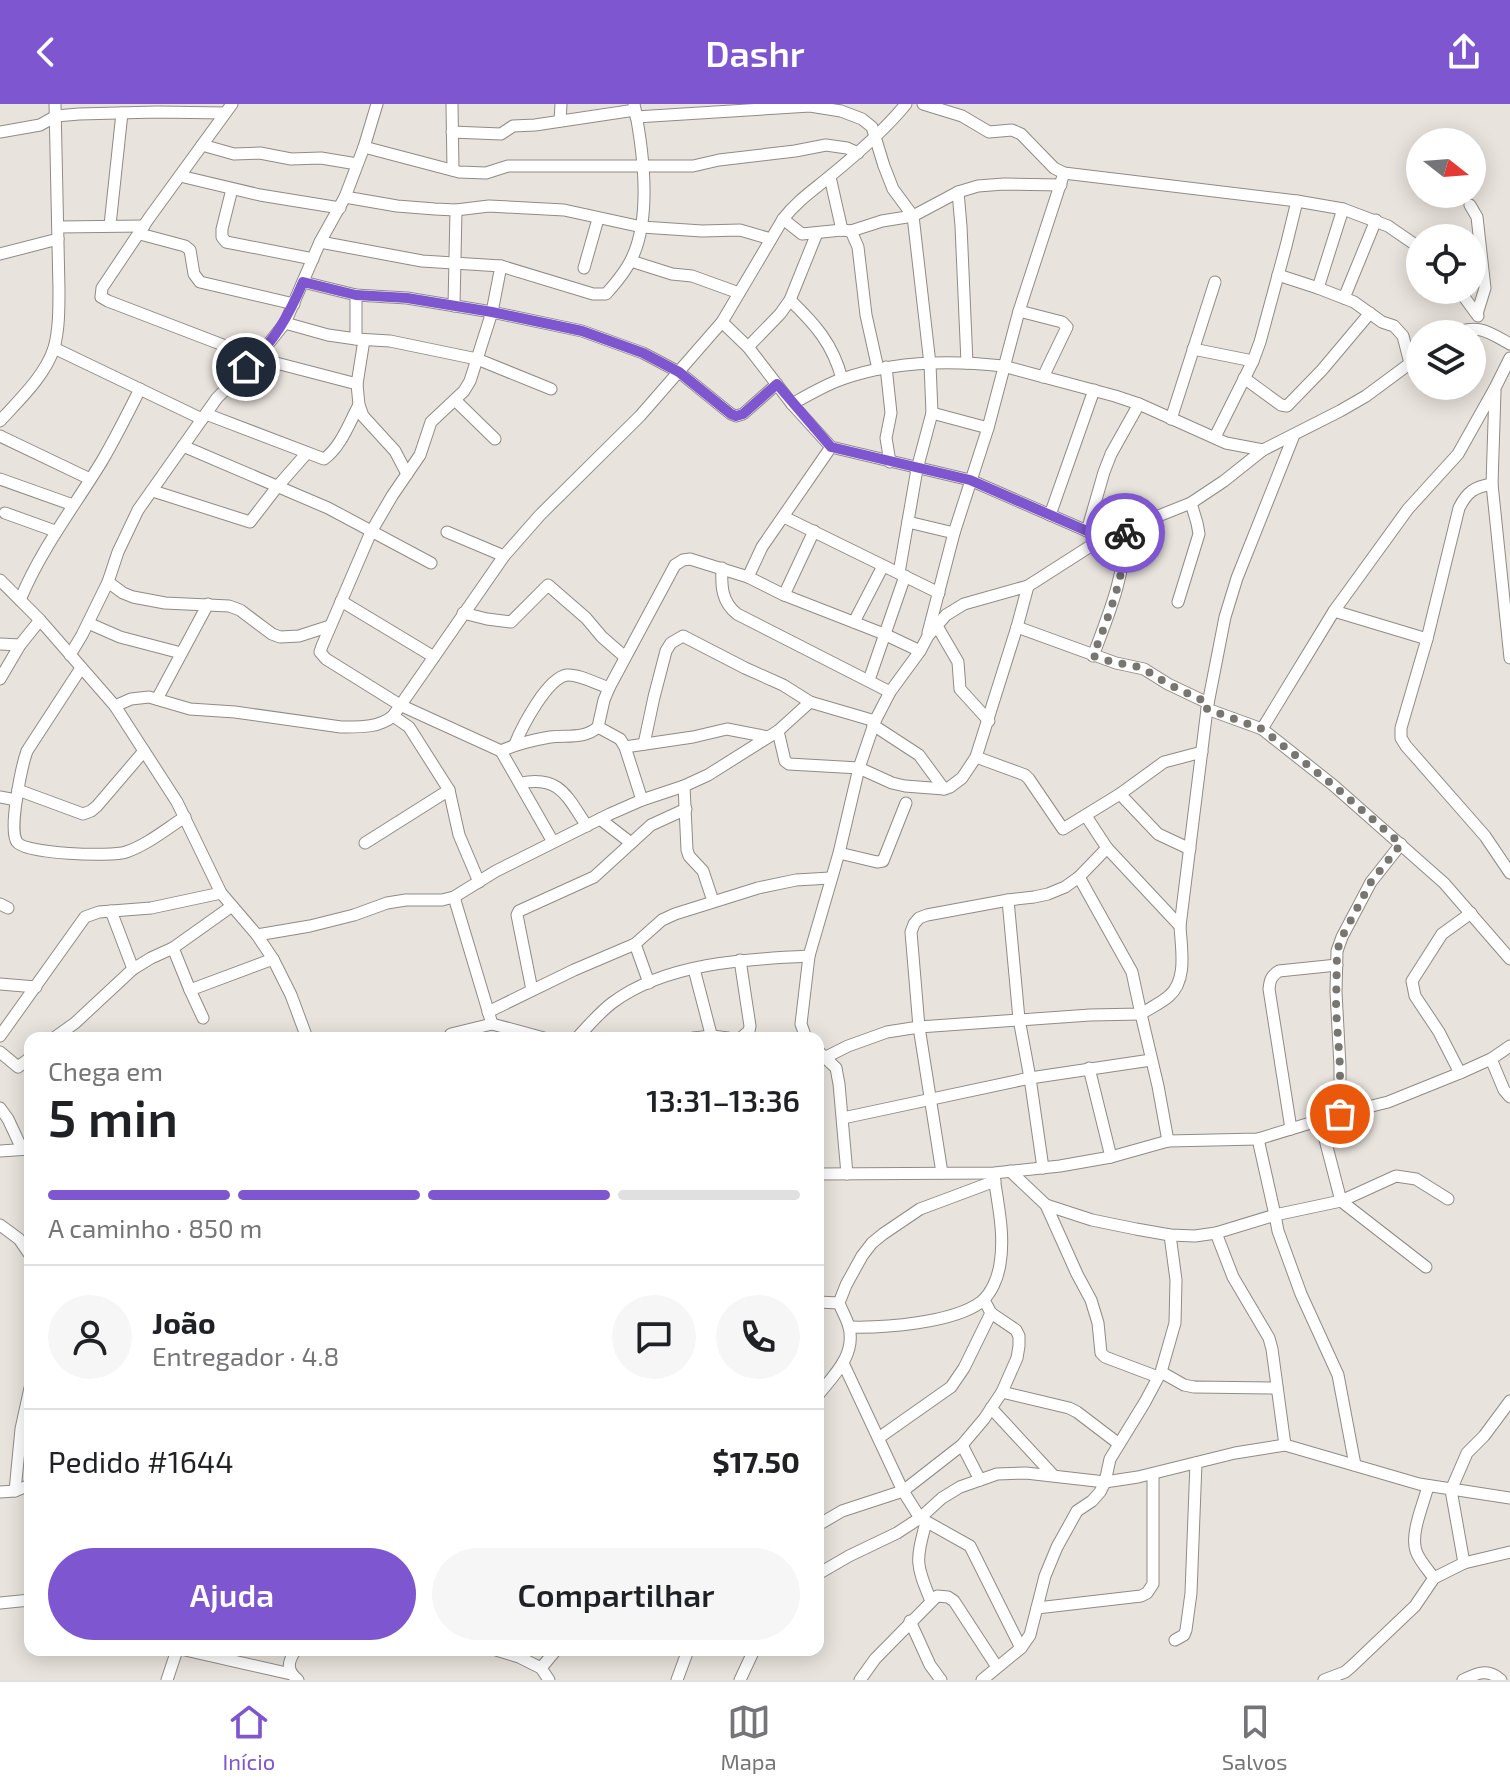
<!DOCTYPE html>
<html lang="pt">
<meta charset="utf-8">
<style>
:root{--surface:#fff;--page:#f6f6f6;--text:#202124;--muted:#757577;--line:#e0e0e0;--accent:#7e56cf}
body{margin:0;font-family:"Exo 2",sans-serif;background:var(--page);color:var(--text);height:100vh;display:flex;flex-direction:column;font-size:30px;white-space:nowrap}
*{box-sizing:border-box;margin:0}
p{font-size:26px;color:var(--muted)}
.icon{flex:none;width:44px;height:44px;fill:none;stroke:currentColor;stroke-width:2;stroke-linecap:round;stroke-linejoin:round}
.map{position:relative;flex:1;overflow:hidden}
.side{position:absolute;left:24px;top:928px;width:800px;height:624px;display:flex;flex-direction:column;background:var(--surface);border-radius:16px;box-shadow:0 4px 20px #0003}
.side>*{flex:none}
.needle{width:52px;rotate:107deg}
.fabs{position:absolute;left:1406px;top:24px;display:grid;gap:16px}
.fabs a{display:grid;place-items:center;width:80px;height:80px;border-radius:50%;background:var(--surface);box-shadow:0 4px 20px #0003;font-size:40px}
.pin{position:absolute;display:grid;place-items:center;width:68px;height:68px;color:#fff;margin:-34px;border:4px solid #fff;border-radius:50%;box-shadow:0 2px 8px #0007}
.courier{position:absolute;display:grid;place-items:center;width:80px;height:80px;margin:-40px;border:6px solid #7e56cf;border-radius:50%;background:#fff;color:#222;box-shadow:0 2px 10px #0007}
.head em{font-style:normal;font-weight:600}
.head div{display:flex;flex-direction:column-reverse}
.head{display:flex;align-items:center;justify-content:space-between;height:136px;padding:0 24px}
h1{font-size:52px;font-weight:600;line-height:60px}
.bar{display:grid;grid-template-columns:repeat(4,1fr);gap:12px 8px;align-content:center;height:96px;padding:0 24px}
.bar i{height:10px;border-radius:6px;background:var(--line)}
.bar .on{background:var(--accent)}
.bar p{grid-column:span 4}
.line{display:flex;align-items:center;gap:20px;padding:0 24px;border-top:2px solid var(--line)}
.line div{flex:1}
.round{display:grid;place-items:center;flex:none;width:84px;height:84px;border-radius:42px;background:var(--page)}
.primary-button{display:flex;gap:16px;margin-top:auto;padding:16px 24px}
.primary-button a{flex:1;height:92px;border-radius:48px;background:var(--accent);color:#fff;font-size:32px;font-weight:600;line-height:92px;text-align:center}
.primary-button a+a{background:var(--page);color:var(--text)}
header{display:flex;justify-content:space-between;align-items:center;height:104px;padding:0 24px;background:var(--accent);color:#fff;font-size:36px;font-weight:600}
.tab-bar{display:flex;justify-content:space-around;align-items:center;height:112px;border-top:2px solid var(--line);background:var(--surface);font-size:22px;color:var(--muted)}
.tab-bar a{display:grid;justify-items:center;gap:4px}
.tab-bar .on{color:var(--accent)}
.map>svg:first-child{display:block}
.lines{fill:none;stroke-linecap:round;stroke-linejoin:round}
.minor-casing{stroke:#908b86;stroke-width:13}
.minor{stroke:#fff;stroke-width:11}
.done{stroke:#797672;stroke-width:8;stroke-dasharray:0 14.4}
.route{stroke:#7e56cf;stroke-width:10}
</style>
<header><svg class="icon" aria-label="back" viewBox="0 0 24 24"><path d="M15 5l-7 7 7 7"/></svg>Dashr<svg class="icon" aria-label="share" viewBox="0 0 24 24"><path d="M12 15V3M7 8l5-5 5 5M5 13v7h14v-7"/></svg></header>
<div class="map">
<svg width="1510" height="1576" viewBox="0 0 1510 1576">
<rect width="100%" height="100%" fill="#e9e3dd"/>
<g class="lines">
<g class="minor-casing">
<g id="minor">
<path d="M232,0L149,114L102,184L101,193L108,197L257,254L357,280"/>
<path d="M452,0L453,66"/>
<path d="M923,0L962,12L989,28L1012,26L1021,30L1054,64L1064,69L1297,97L1343,105L1388,122L1420,144"/>
<path d="M636,13L810,2L841,7L862,15L872,23L884,62L893,85L913,112L930,260L932,309L917,365L899,469"/>
<path d="M560,17L561,0"/>
<path d="M0,28L40,21L56,12L79,10L157,8L225,9"/>
<path d="M452,28L501,30L513,22L535,21L635,6"/>
<path d="M202,41L234,50L260,49L291,55L321,54L357,60"/>
<path d="M364,43L459,68L486,69L508,62H693L719,56L795,47L826,41L847,44L858,49"/>
<path d="M180,72L260,91L340,104"/>
<path d="M830,73L842,126"/>
<path d="M232,85L222,125V133L226,138L313,155"/>
<path d="M958,88L961,122L967,259"/>
<path d="M345,93L397,102L435,105L456,106L489,102L564,106L642,123L702,127L740,126L771,135"/>
<path d="M1470,101L1477,113L1485,184L1477,210"/>
<path d="M783,115L802,130L842,126L851,127L882,117L913,112L958,88L978,82L1004,80L1061,81"/>
<path d="M110,121L122,9"/>
<path d="M58,123L144,122"/>
<path d="M851,127L858,143L866,211L878,265"/>
<path d="M140,130L185,142L190,146L194,170L200,178L294,200"/>
<path d="M320,138L422,157L501,162L593,190H606C615,180 626,167 632,154C652,112 643,45 634,0"/>
<path d="M0,150L58,135"/>
<path d="M631,157L672,170L692,172L739,189"/>
<path d="M501,162L492,208L470,277L464,287L431,318L420,351L392,392L371,428L322,542L320,548L326,555L400,601L501,647C516,640 533,636 550,633C567,631 585,635 598,623L604,596L609,584L675,461L683,456L690,455L748,473L784,491L884,530L920,547"/>
<path d="M584,164L598,115"/>
<path d="M1278,171L1318,184L1343,105"/>
<path d="M303,178L356,191L407,194L492,208L582,227L643,249L679,268L731,310L736,312L743,310L777,280"/>
<path d="M1318,184L1354,198L1382,218L1394,222L1403,232L1410,259"/>
<path d="M1459,186L1478,212"/>
<path d="M356,191V235"/>
<path d="M1344,194L1376,116"/>
<path d="M790,196C815,220 833,240 842,275"/>
<path d="M454,202L456,106"/>
<path d="M1019,207L1062,218L1067,223L1043,273"/>
<path d="M722,218L748,243L792,300L831,343L970,376L1103,434"/>
<path d="M285,219L328,231L356,235L390,237L477,255L551,285"/>
<path d="M1452,230C1479,220 1487,227 1510,240"/>
<path d="M364,236L357,280L359,301L363,312L395,347L407,370"/>
<path d="M748,243L780,210L790,196L817,129"/>
<path d="M54,244L202,315"/>
<path d="M1193,245L1253,257"/>
<path d="M886,263L891,309L886,334L890,358"/>
<path d="M1244,274L1281,301L1287,302L1322,266L1370,209"/>
<path d="M1495,287L1492,380L1510,554"/>
<path d="M455,296L495,335"/>
<path d="M792,300C808,291 825,281 842,275C893,257 951,256 1003,262L1115,292L1139,300L1226,339L1263,346"/>
<path d="M932,309L988,324"/>
<path d="M206,310L324,355C341,343 349,319 359,301"/>
<path d="M1171,315L1215,178"/>
<path d="M0,317C19,296 45,272 54,244C59,226 59,205 59,186L55,0"/>
<path d="M0,332L90,375"/>
<path d="M1215,333L1253,257L1260,238L1286,142L1297,97"/>
<path d="M183,342L328,404L431,459"/>
<path d="M0,375L73,401"/>
<path d="M1492,380C1474,383 1467,388 1459,404L1427,535L1401,624V634L1406,642L1485,732L1510,769"/>
<path d="M153,387L250,418L277,383L306,350"/>
<path d="M5,409L55,427"/>
<path d="M1050,411L1094,286"/>
<path d="M784,413L939,489"/>
<path d="M908,418L954,429"/>
<path d="M1087,427L1104,368L1111,350L1139,300"/>
<path d="M447,428L504,452"/>
<path d="M722,464C721,483 722,498 737,510L890,588"/>
<path d="M748,473L762,443L831,343"/>
<path d="M0,476L40,516L115,602L177,698L221,789L257,831L273,855L291,891L307,934"/>
<path d="M108,478L123,489L133,493L165,499L229,502L240,506L272,530L280,533L299,532L330,522"/>
<path d="M784,491L814,427"/>
<path d="M20,496C41,445 74,403 102,357C116,333 128,309 140,285"/>
<path d="M341,497L434,553"/>
<path d="M1178,498L1199,430L1197,419L1191,399"/>
<path d="M1334,507L1427,535"/>
<path d="M463,509L487,515L511,518L548,481L586,514L602,533L625,553"/>
<path d="M854,518L883,462"/>
<path d="M88,519L120,533L181,549"/>
<path d="M937,522L958,558L960,585L989,617"/>
<path d="M1017,523L1116,559L1144,565L1168,580L1208,599"/>
<path d="M928,529L954,429L988,324L1019,207L1064,69"/>
<path d="M0,540L20,541"/>
<path d="M70,551L82,531L108,478L118,448L138,406L217,294L257,254L285,219L320,138L345,93L364,43L377,0"/>
<path d="M1093,552C1108,512 1126,470 1125,426"/>
<path d="M81,564L27,647C22,661 8,726 17,738C25,750 111,753 126,748C147,741 166,725 185,713"/>
<path d="M0,575L20,541L40,516"/>
<path d="M869,576L905,472"/>
<path d="M157,595L208,500"/>
<path d="M115,602L131,595L149,593L190,605L235,608L341,623C359,623 379,624 393,612L504,452L540,411L640,312L722,218L783,115C796,98 812,87 829,73C856,51 884,27 906,0"/>
<path d="M1207,605L1262,625L1333,681L1444,779L1510,855"/>
<path d="M393,612L409,623L449,686L459,731L479,778"/>
<path d="M873,621L919,651L944,685"/>
<path d="M598,623L620,635L625,643L642,696"/>
<path d="M1262,625L1334,507L1408,405L1458,350L1495,284L1510,254"/>
<path d="M778,627L785,657L789,660L859,664L892,679L905,682L944,685L950,683L962,674L976,653L1017,523L1028,482"/>
<path d="M515,640C522,623 547,574 567,571C579,570 597,580 609,584"/>
<path d="M644,640L654,593L666,547L671,539L683,532L745,564L783,581L810,598"/>
<path d="M625,643L693,633L727,625L768,633"/>
<path d="M501,647L553,738"/>
<path d="M976,653L1025,671L1029,675L1063,725L1120,690L1164,658L1202,648"/>
<path d="M521,679C560,671 567,693 587,722"/>
<path d="M684,682L687,746L689,752L703,767L713,797"/>
<path d="M18,686L83,710L91,707L97,702L144,647"/>
<path d="M1120,690L1158,730L1190,745"/>
<path d="M0,693L16,696"/>
<path d="M1086,712L1107,744L1180,822"/>
<path d="M600,715L631,739"/>
<path d="M365,739L449,686"/>
<path d="M839,749L877,758L883,757L906,699"/>
<path d="M454,793L492,920"/>
<path d="M1008,796L1019,915L1030,974L1043,1064"/>
<path d="M0,800L8,804"/>
<path d="M111,807L133,865"/>
<path d="M257,831L310,822L354,811L387,799L406,796H442L454,793L496,767L610,710L642,696L684,682L708,671L778,627L810,598L875,617"/>
<path d="M635,840L649,879"/>
<path d="M173,844L190,886L203,914"/>
<path d="M740,856L750,922L749,927L741,934"/>
<path d="M694,865L712,934"/>
<path d="M0,880L36,883"/>
<path d="M190,886L273,855"/>
<path d="M532,886L517,811L519,807L594,773L651,721L686,705"/>
<path d="M488,908L574,866L635,840L662,816L675,810L758,784L796,776L830,774"/>
<path d="M0,932L85,813L99,808L151,804L221,789"/>
<path d="M54,934L75,919L133,865L151,854L173,844L232,802"/>
<path d="M448,934L451,930L492,920L544,934"/>
<path d="M577,934C588,922 599,909 612,899C665,859 745,855 809,852"/>
<path d="M693,934L712,932L728,934"/>
<path d="M806,934L801,920L809,852L839,749L859,664L875,617L890,588L920,547L928,532L946,511L964,500L1028,482L1103,434L1191,399L1224,377L1263,346L1340,307L1366,292L1420,252"/>
<path d="M818,947L836,964L839,980L847,1070"/>
<path d="M0,948L18,963L30,954"/>
<path d="M826,953L848,942L887,928L919,923L1090,911L1141,910L1132,868L1079,773"/>
<path d="M1491,955L1504,986L1510,993"/>
<path d="M1089,964L1111,1053"/>
<path d="M1460,969L1439,928L1415,892L1412,877L1442,830L1471,809"/>
<path d="M0,1004L8,1015L22,1045"/>
<path d="M1340,1010V962L1336,888L1337,847L1342,833L1371,778L1401,740"/>
<path d="M843,1014L1030,974L1151,956"/>
<path d="M1320,1016L1341,1097L1396,1072L1416,1075L1448,1095"/>
<path d="M1291,1025L1269,885C1270,876 1271,872 1279,867L1337,861"/>
<path d="M1258,1035L1275,1111L1341,1097L1426,1163"/>
<path d="M1168,1037L1158,982L1141,910C1150,904 1161,899 1169,892C1188,876 1181,843 1180,822L1207,605L1225,513L1237,474L1294,331"/>
<path d="M0,1047L30,1045"/>
<path d="M1010,1067L1046,1101L1092,1116L1136,1125L1170,1131L1195,1132L1216,1129L1275,1111L1278,1127L1301,1190L1338,1271L1355,1361"/>
<path d="M942,1069L919,923L911,828L914,820L919,814L927,811L1008,796L1034,793L1048,790L1065,783L1079,773L1107,744"/>
<path d="M818,1070L994,1069L1060,1062L1111,1053L1168,1037L1258,1035L1340,1010L1388,998L1460,969L1491,955L1510,942"/>
<path d="M1046,1101L1077,1170L1091,1196L1098,1219L1101,1249L1105,1253L1158,1273"/>
<path d="M0,1121L19,1135L30,1151"/>
<path d="M1216,1129L1233,1173L1269,1234L1272,1245L1285,1341"/>
<path d="M818,1198L839,1199"/>
<path d="M849,1223C884,1224 953,1219 981,1198C992,1189 998,1173 1000,1160C1005,1131 998,1101 994,1073"/>
<path d="M843,1259L903,1387L920,1414L970,1442L1021,1544"/>
<path d="M1161,1268L1184,1281L1194,1283L1277,1284"/>
<path d="M1002,1288L1069,1304L1077,1308L1119,1340"/>
<path d="M818,1291C834,1271 856,1251 849,1223C847,1215 842,1207 839,1199L846,1181L862,1152L872,1139L883,1130L920,1105L995,1077"/>
<path d="M991,1304L1053,1371"/>
<path d="M880,1333L951,1283L964,1264L991,1209"/>
<path d="M962,1341L980,1376"/>
<path d="M1428,1382C1424,1399 1410,1429 1416,1447C1419,1456 1428,1466 1434,1474"/>
<path d="M15,1387L21,1325L30,1284"/>
<path d="M0,1388L15,1387L30,1381"/>
<path d="M926,1418C916,1457 915,1459 931,1497"/>
<path d="M818,1421L842,1407L903,1387L962,1341L984,1315L1002,1288L1017,1254L1019,1242V1232L1016,1226L991,1209L984,1196"/>
<path d="M1464,1459L1451,1386L1467,1349L1484,1332L1510,1297"/>
<path d="M818,1470L849,1452L897,1429L920,1414L942,1394L960,1383L997,1370L1026,1369L1105,1378L1138,1373L1235,1349L1285,1341L1419,1380L1510,1394"/>
<path d="M0,1499L30,1496"/>
<path d="M1037,1504L1141,1492L1147,1489L1153,1480V1370"/>
<path d="M910,1517L930,1561L941,1576"/>
<path d="M1175,1536L1184,1531L1186,1526L1191,1489L1196,1359"/>
<path d="M185,1546L291,1570"/>
<path d="M496,1546L519,1553L541,1564L549,1576"/>
<path d="M295,1547C287,1559 287,1567 298,1576"/>
<path d="M541,1564L556,1546"/>
<path d="M167,1576L177,1546"/>
<path d="M677,1576L688,1546"/>
<path d="M740,1576L754,1546"/>
<path d="M860,1576L875,1555L937,1492L948,1493L954,1497L997,1563"/>
<path d="M982,1576L1021,1544L1030,1531L1045,1472L1057,1443L1077,1407L1092,1397L1100,1388L1105,1378L1110,1355L1145,1298L1161,1268L1175,1219L1176,1176L1170,1131"/>
<path d="M1324,1576L1345,1568L1352,1562L1415,1502L1434,1474L1464,1459L1510,1448"/>
<path d="M1463,1576C1477,1569 1488,1564 1501,1576"/>
</g>
</g>
<use href="#minor" class="minor"/>
</g>
<g class="lines">
<path class="done" d="M1125,429C1126,471 1108,513 1093,552L1116,559L1132,561L1144,565L1168,580L1208,599L1207,605L1262,625L1333,681L1401,740L1371,778L1342,833L1337,847L1336,905L1340,962V1010"/>
<path class="route" d="M246,263C273,240 289,211 303,178L356,191L407,194L492,208L582,227L643,249L679,268L731,310L736,312L743,310L777,280L831,343L970,376L1103,434L1125,426V429"/>
</g>
</svg>
<div class="fabs">
<a><svg class="needle" viewBox="-14 -14 28 28"><path d="M0-13l5 13h-10z" fill="#e53935"/><path d="M0 13l5-13h-10z" fill="#757577"/></svg></a>
<a><svg class="icon" aria-label="locate" viewBox="0 0 24 24"><circle cx="12" cy="12" r="6"/><path d="M12 2v4M12 18v4M2 12h4M18 12h4"/></svg></a>
<a><svg class="icon" aria-label="layers" viewBox="0 0 24 24"><path d="M12 4l9 5-9 5-9-5zM3 14l9 5 9-5"/></svg></a>
</div>
<div class="pin" style="left:1340px;top:1010px;background:#ea580c"><svg class="icon" aria-label="bag" viewBox="0 0 24 24"><path d="M5 8h14l-1 12H6zM9 8a3 3 0 0 1 6 0"/></svg></div>
<div class="pin" style="left:246px;top:263px;background:#1f2937"><svg class="icon" aria-label="home" viewBox="0 0 24 24"><path d="M3 11l9-7 9 7M6 9v11h12V9"/></svg></div>
<div class="courier" style="left:1125px;top:429px"><svg class="icon" aria-label="bike" viewBox="0 0 24 24"><circle cx="6" cy="16" r="4"/><circle cx="18" cy="16" r="4"/><path d="M6 16l4-8h5l3 8M10 8l3 8H6M13 5h3"/></svg></div>
<section class="side">
<div class="head"><div><h1>5 min</h1><p>Chega em</p></div><em>13:31–13:36</em></div>
<div class="bar"><i class="on"></i><i class="on"></i><i class="on"></i><i></i><p>A caminho · 850 m</p></div>
<div class="line" style="height:144px"><a class="round"><svg class="icon" aria-label="person" viewBox="0 0 24 24"><circle cx="12" cy="8" r="4"/><path d="M4 21q1-7 8-7t8 7"/></svg></a><div><b>João</b><p>Entregador · 4.8</p></div><a class="round"><svg class="icon" aria-label="chat" viewBox="0 0 24 24"><path d="M4 5h16v11H9l-5 4z"/></svg></a><a class="round"><svg class="icon" aria-label="phone" viewBox="0 0 24 24"><path d="M5 4h4l2 5-3 2q2 4 5 5l2-3 5 2v4C11 20 4 13 5 4z"/></svg></a></div>
<div class="line" style="height:104px"><div>Pedido #1644</div><b>$17.50</b></div>
<div class="primary-button"><a>Ajuda</a><a>Compartilhar</a></div>
</section>
</div>
<nav class="tab-bar">
<a class="on"><svg class="icon" aria-label="home" viewBox="0 0 24 24"><path d="M3 11l9-7 9 7M6 9v11h12V9"/></svg>Início</a>
<a><svg class="icon" aria-label="map" viewBox="0 0 24 24"><path d="M3 6l6-2 6 2 6-2v14l-6 2-6-2-6 2zM9 4v14M15 6v14"/></svg>Mapa</a>
<a><svg class="icon" aria-label="saved" viewBox="0 0 24 24"><path d="M7 4h10v16l-5-4-5 4z"/></svg>Salvos</a>
</nav>
